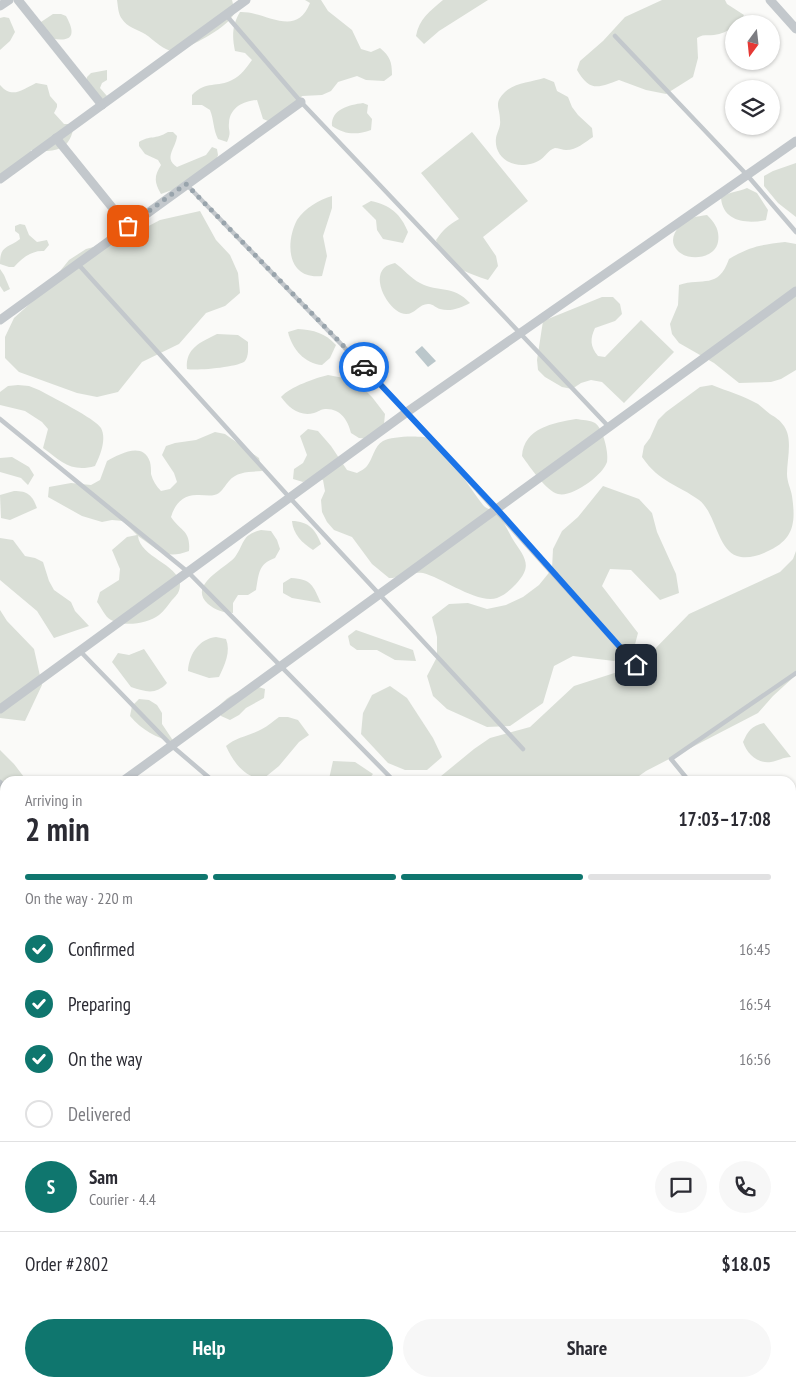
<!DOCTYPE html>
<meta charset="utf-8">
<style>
:root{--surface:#fff;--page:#f7f7f7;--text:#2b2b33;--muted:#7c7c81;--line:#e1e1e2;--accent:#0f766e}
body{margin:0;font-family:"PT Sans Narrow",sans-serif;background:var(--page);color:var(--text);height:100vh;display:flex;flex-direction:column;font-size:19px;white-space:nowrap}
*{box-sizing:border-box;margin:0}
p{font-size:16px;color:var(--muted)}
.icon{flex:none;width:28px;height:28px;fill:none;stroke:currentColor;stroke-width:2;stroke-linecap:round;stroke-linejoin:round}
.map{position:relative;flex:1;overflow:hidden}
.sheet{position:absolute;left:0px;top:776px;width:796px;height:611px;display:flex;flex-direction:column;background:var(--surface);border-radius:15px 15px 0 0;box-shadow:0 1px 4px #0004}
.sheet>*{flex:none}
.needle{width:32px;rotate:195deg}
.buttons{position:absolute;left:725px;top:15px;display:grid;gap:10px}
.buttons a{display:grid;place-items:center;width:55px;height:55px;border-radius:50%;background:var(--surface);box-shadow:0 1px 4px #0004;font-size:25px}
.pin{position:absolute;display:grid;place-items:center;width:42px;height:42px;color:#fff;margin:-21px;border-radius:10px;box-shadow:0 2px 8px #0006}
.courier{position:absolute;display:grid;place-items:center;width:50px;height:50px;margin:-25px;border:4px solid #1a73e8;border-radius:50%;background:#fff;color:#222;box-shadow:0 1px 6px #0007}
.headline em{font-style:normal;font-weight:600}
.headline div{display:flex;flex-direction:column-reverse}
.headline{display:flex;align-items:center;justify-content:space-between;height:85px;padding:0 25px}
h1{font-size:32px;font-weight:600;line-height:38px}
.bar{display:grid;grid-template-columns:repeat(4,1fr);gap:8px 5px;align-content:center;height:60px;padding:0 25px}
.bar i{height:6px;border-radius:4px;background:var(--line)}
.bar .active{background:var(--accent)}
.bar p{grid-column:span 4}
.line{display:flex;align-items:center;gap:12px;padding:0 25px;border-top:1px solid var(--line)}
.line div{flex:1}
.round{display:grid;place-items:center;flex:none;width:52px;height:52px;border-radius:26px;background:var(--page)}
ol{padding:0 25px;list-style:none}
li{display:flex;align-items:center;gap:15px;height:55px}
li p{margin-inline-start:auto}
li .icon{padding:5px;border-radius:50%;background:var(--accent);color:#fff;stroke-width:4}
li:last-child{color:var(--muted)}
li i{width:28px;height:28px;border:2px solid var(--line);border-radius:50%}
.action{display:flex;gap:10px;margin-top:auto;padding:10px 25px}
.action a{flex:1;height:58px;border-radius:30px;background:var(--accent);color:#fff;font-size:20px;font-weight:600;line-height:58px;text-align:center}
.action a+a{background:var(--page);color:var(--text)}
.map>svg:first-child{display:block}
.green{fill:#dadfd7}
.water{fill:#bbc7cb}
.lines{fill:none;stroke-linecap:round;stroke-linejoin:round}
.lane{stroke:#c3c8cc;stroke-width:4.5}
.street{stroke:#c3c8cc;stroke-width:9}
.done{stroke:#99a4ac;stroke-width:5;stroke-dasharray:0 9}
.route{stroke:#1a73e8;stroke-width:6}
</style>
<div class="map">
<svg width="796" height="1387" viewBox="0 0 796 1387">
<rect width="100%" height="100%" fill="#fafaf8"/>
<g class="green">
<path d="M117,0H232L235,12C227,29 196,42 180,51C165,54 156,41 145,34C138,30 127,27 122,19C118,14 118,6 117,0Z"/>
<path d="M305,0H321L328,11L352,30L361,49L371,52L380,48C390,56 392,62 392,75L384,81L366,80L357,76L338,82L331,91L322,95L302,96L291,113L273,123L263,119L257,100C244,101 230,107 229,123C228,132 232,131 227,142L218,139C213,129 214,120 210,110L202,105H192V95C206,80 218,88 232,80C241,76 246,68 252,60L245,53L235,51C232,37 232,25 240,12C266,11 296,39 310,3Z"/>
<path d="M443,0H488L439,31L424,44L416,36C419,19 430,11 443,0Z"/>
<path d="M662,0H725L727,4L744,15L739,24H734V27C728,31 721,34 714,35C707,36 703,34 697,38L698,58L693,77L666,94L646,90L619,80C598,88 590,92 577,70L580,61L603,41L625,17Z"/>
<path d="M53,14H61L66,16C81,43 63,42 42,36L41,22Z"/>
<path d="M4,17L9,18L15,32L10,41L0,50V18Z"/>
<path d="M107,70V80L102,83L100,88L107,96L103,100L86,82L87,77L91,73Z"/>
<path d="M544,78L554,82L557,91L568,97L572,107L578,115L592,128L593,137C585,142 577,150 566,150C563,150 558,148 555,148C548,150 545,157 540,160C536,163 527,165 522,165C507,165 494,154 496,138C497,132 501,127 500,120C500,107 493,104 505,92C514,83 532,82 544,78Z"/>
<path d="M36,83L47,85L50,96L57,104V107L54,113L64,124H69L73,130C68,153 50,152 31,150L29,163L0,182V85C12,99 22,90 36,83Z"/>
<path d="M363,103L368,105L367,113L372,119L371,130C357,135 345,135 332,126C331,109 349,105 363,103Z"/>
<path d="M168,132H173L177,136C176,148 163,158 177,167L206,155L212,147L217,149L218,155L215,164L175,189L161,194C154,182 154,176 161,165L158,160L145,154L139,146V142C150,135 155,140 168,132Z"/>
<path d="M472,132L528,201L483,237L496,256L498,266L488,280C465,272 443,266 436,240C443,230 448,225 459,219L421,173Z"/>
<path d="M796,163V217L778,203L764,186V176L773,171Z"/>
<path d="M747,188L757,193L768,210L766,220C747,224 723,222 721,198C732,190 736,193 747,188Z"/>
<path d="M332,196V208L323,236L327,256L322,276C287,280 285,243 297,220C304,209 320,199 332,196Z"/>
<path d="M371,201C390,205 401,214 408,232L403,243L383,239L377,230L376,220L362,206Z"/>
<path d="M200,211L216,240L230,255L238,273L240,293L225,306L206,313L179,344L142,362L118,392L97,397L77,393L19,372L5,358V337L14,318L44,291L69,260L86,249L124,239L160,220Z"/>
<path d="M707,215C715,223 720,230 718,242C715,259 687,262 677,250C666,238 680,222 692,218C697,216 702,216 707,215Z"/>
<path d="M20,224L25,225L29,235L37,242L47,240L49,245L44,251C32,250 22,258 14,267H9L0,264C0,245 7,249 20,239L19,234L15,231V226Z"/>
<path d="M785,242L796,244V370L781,379L771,382L739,383L714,363L679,343L672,334L670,324L678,305L679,285C703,277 718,290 729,259C751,246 760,245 785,242Z"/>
<path d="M395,263C404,269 410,278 420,283C439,293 452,284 470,303C460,308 451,312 440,309C436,308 433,304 429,304C418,303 414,318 401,313C388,308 372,280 384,268C387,265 392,264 395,263Z"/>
<path d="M0,269L4,275L10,289L4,292L0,286Z"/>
<path d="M602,297H613L620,304L622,314L615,321L595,328C590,339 590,346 598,356L605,357L641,320L674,352L624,403L602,382L591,380L581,383L572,389L562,387L545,377L538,370L537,360L543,321Z"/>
<path d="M298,329C314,330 325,333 336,345L330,358L322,365C305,364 292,349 288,332Z"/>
<path d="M217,334L238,335L248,342C248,348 249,356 245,361C240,367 196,371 187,369C185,348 201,342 217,334Z"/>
<path d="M328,375L349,379L356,386L366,391L372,397L385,414L384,424L370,439L359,438L351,433C348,420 340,408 325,409C321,409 318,412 314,413C300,417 289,408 281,397C290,387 315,378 328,375Z"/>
<path d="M18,385L29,386L39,390C50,396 96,419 101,428C107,439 100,456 95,466C71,473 61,461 43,448L48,429L42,422L25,411L0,405V392L8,386Z"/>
<path d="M712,385C727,391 744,396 758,404C762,407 766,411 770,414C775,417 780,420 784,426C793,439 787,459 787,474C787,482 791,489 792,496C796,523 794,540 766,552C758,556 746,559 737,556C717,549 716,513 699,500C677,484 660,483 642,457L644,446L650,438L658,420L666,412L700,387Z"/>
<path d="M576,419C582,420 590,420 595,423C603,428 609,453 607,462C603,475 572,498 558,494C546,491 530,467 522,456C524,428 553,423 576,419Z"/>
<path d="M308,429L318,431L331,446L347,470L357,473C360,471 365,469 367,466C373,459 374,446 383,441C392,436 422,435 432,439C436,441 439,447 442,450C458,467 469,487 483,505C487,510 495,510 499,515C504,522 508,531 512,538C524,557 534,565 516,584C510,590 505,595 497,598C477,604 443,578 423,573C411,571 400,578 389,578L372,564L352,537L334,530L327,522L322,512L321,500L325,491L323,480L313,478L303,482L293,479L294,469L303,463L307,455L300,436Z"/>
<path d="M215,432L225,434L259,458L262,471C250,472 237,471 229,481C226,484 223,490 219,493C213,497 206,495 199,495C184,494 175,503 171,517C180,531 191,530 189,551C163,561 157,548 138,536C140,557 178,564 180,584C180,592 177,595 172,600C168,605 164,611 159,615C147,624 124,627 111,620C105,617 101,607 97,602L100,592L119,580L120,569L112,550L127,537L137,535L123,521L112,520L102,522L82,516L48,497L49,487L71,483L91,485L100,480L107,461C120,454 143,441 150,462C151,466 151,470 151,474C153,481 156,486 161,491L170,489L177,482L174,473L162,455L166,446L175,443L196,440Z"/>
<path d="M12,457L29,467L34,475L28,485L21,478L0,472V458Z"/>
<path d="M603,486L639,499L652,513L657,532L676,574L679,593L660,600L631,570L610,569L602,586L638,633L633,652L614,661L573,656L554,666L543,703L510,726L487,727L447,709L433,696L427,676L437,657V637L432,617L449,604L468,603L487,609L506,605L523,597L539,585L552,569L553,549L562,531L578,517Z"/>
<path d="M14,491C28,491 32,495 37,508L10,520L1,518L0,495Z"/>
<path d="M292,521C308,521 316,530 321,544L313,550C302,543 293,534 292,521Z"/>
<path d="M261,530L271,531L277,540L280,549L275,558C258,564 259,574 256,590L248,595H238L233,603V613C224,613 215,610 208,604C187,585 226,568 235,557C245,543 241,535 261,530Z"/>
<path d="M0,538L13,540L25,556L35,558L43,562L49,581L54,590L71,602L75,611L89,626L54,638L37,611L0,580Z"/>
<path d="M796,551V675L773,696L758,713L646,771L632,781H435L474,749L490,738L530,727L574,686L630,668L647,657L689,614L780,572L793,559Z"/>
<path d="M291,578C312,579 313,586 321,603L292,598L283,593V583Z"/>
<path d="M0,610L7,621L34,649L42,685L25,721L0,718Z"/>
<path d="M356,630L413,650L416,661L395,660L377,650H357L350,645L348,636Z"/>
<path d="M216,637L226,639C231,652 225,664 219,677L209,678L188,671C189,654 199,639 216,637Z"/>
<path d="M144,649L167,683C156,695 146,692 131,687L112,662L118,653L129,655Z"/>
<path d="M255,686L265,689L264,698L246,708L239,715L230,720L221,716L219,706C229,695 240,690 255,686Z"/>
<path d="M390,686L407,698L433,738L442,757L427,770H405L388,763L361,734L363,713L372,695Z"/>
<path d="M139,699L149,700L157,705L162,713V724L174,742C156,738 142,730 130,716L132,706Z"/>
<path d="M279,717H288L298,720L309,735L299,742L279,766L263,779C245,778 233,762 226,746C236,737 250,736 262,729C268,726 273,721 279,717Z"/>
<path d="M764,723L791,757C783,757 778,761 771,762C758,764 747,754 743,742C748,731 751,726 764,723Z"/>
<path d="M0,750L14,764L27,781H5V842L0,844Z"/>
<path d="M333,761L355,762L373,774L367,781H330L329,779Z"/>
<path d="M5,910V937L0,930V915Z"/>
<path d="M0,997L5,999V1019L0,1021Z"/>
<path d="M5,1038V1087L0,1092V1041Z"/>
<path d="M0,1153L5,1160V1225L0,1223Z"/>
<path d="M0,1244L5,1245V1319L0,1321Z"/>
<path d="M229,1382L289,1383L292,1387H224Z"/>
<path d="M595,1383H692L686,1387H599Z"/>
</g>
<path class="water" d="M422,346L436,361L428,367L415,352Z"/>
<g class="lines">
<g class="lane">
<path d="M226,15L301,102L609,427"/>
<path d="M615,36L747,175L796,232"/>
<path d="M186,184L407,412L635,665"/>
<path d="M78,264L290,498L523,749"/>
<path d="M0,419L188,572L394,781"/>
<path d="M80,651L172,746L213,781"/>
<path d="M689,781L671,759L796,673"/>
<path d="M0,782L5,788"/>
<path d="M791,839L796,836"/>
<path d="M791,971L796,965"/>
<path d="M791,1328L796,1332"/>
</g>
<g class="street">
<path d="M18,0L102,105"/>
<path d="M770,0L796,29"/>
<path d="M0,6L9,0"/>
<path d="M56,138L128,227"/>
<path d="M0,179L246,0"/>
<path d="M0,320L301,102"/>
<path d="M0,709L407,412L796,141"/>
<path d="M123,781L796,291"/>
<path d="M0,871L5,867"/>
<path d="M0,1293L5,1289"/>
<path d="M454,1387L457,1382"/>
<path d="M678,1387L684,1382"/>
</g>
</g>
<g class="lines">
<path class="done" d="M128,226L186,184L364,367"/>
<path class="route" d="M364,367L497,509L636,665"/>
</g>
</svg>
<div class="buttons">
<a><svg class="needle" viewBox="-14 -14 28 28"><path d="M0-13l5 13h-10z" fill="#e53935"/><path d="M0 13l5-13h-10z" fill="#7c7c81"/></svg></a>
<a><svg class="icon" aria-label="layers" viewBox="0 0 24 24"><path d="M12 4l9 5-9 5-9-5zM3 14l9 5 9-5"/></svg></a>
</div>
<div class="pin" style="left:128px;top:226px;background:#ea580c"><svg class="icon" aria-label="bag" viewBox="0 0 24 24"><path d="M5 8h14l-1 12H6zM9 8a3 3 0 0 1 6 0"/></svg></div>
<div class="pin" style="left:636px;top:665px;background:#1f2937"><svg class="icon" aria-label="home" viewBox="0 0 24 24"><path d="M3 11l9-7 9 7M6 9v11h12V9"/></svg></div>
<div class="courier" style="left:364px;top:367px"><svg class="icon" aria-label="car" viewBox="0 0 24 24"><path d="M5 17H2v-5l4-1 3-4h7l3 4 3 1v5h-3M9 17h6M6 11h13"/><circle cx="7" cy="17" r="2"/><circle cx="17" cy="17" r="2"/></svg></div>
<section class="sheet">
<div class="headline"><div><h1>2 min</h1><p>Arriving in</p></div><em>17:03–17:08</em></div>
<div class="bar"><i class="active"></i><i class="active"></i><i class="active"></i><i></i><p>On the way · 220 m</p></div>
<ol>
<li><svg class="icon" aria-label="check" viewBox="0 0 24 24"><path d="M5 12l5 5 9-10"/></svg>Confirmed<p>16:45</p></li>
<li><svg class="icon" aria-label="check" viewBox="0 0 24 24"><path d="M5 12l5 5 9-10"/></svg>Preparing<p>16:54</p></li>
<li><svg class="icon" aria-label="check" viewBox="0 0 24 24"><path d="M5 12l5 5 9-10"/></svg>On the way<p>16:56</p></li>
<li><i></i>Delivered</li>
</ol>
<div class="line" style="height:90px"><b class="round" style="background:var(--accent);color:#fff">S</b><div><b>Sam</b><p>Courier · 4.4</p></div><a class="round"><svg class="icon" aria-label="chat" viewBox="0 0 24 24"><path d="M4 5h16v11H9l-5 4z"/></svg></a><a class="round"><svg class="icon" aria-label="phone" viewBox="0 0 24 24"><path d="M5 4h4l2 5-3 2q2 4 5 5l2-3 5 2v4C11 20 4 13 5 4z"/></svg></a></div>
<div class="line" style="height:65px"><div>Order #2802</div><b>$18.05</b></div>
<div class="action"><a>Help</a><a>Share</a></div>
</section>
</div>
